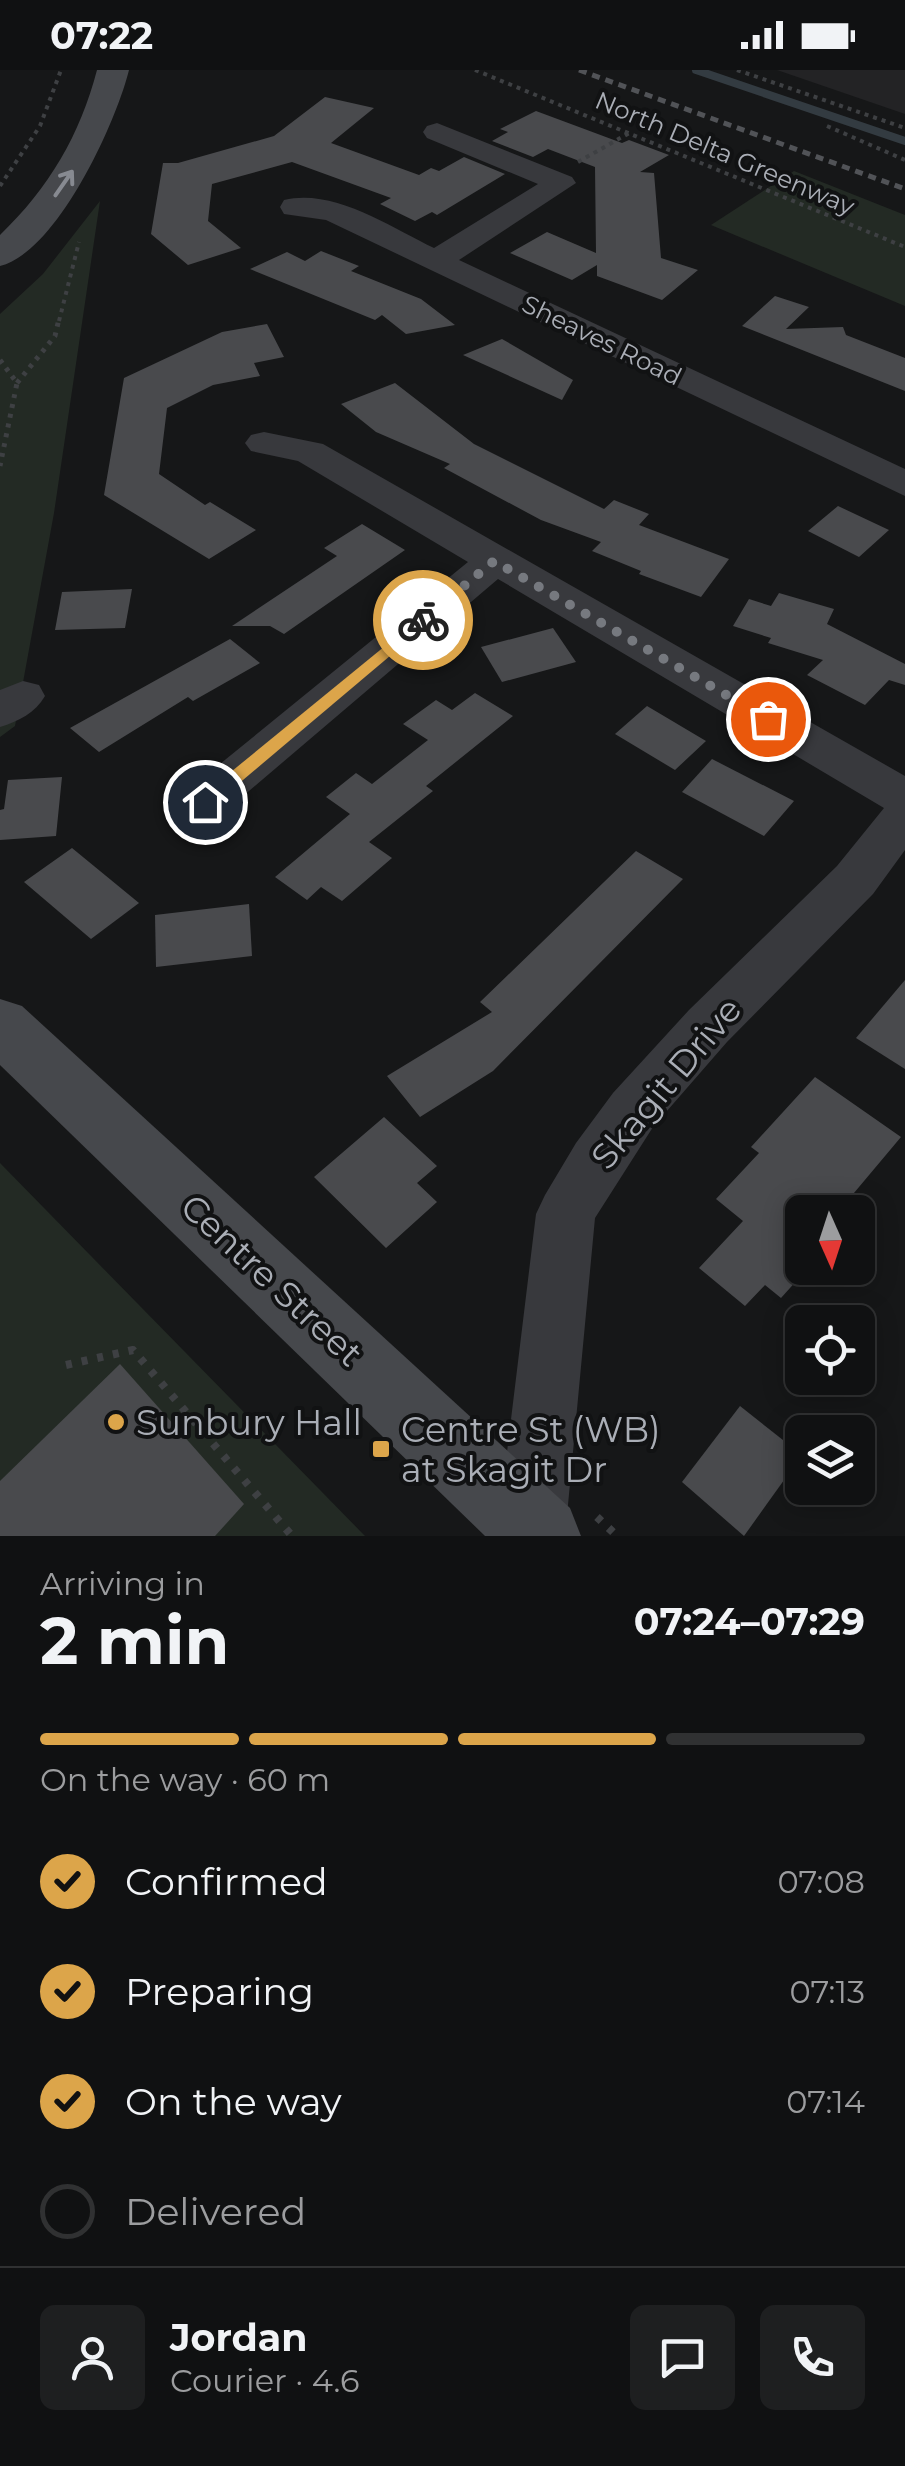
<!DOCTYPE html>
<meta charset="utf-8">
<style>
:root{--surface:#101112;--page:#1e1f20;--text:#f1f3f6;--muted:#9c9d9f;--line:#303132;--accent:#dca54a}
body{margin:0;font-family:Montserrat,sans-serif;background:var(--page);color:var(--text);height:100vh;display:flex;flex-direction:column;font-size:38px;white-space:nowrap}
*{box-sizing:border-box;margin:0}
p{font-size:32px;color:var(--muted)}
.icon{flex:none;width:55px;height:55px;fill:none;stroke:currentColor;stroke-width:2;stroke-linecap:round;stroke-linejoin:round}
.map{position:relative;height:1466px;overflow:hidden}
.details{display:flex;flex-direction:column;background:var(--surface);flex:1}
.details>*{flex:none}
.needle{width:65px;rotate:177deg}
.tools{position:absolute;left:785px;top:1125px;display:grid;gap:20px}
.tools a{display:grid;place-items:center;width:90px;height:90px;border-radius:15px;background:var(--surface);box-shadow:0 5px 25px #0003,0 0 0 2px var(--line);font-size:50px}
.pin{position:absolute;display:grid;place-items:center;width:85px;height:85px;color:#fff;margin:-42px;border:5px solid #fff;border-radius:50%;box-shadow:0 2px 10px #0007}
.courier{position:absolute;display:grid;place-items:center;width:100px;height:100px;margin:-50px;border:8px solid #dca54a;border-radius:50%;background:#fff;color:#222;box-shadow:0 2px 12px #0007}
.headline em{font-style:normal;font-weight:700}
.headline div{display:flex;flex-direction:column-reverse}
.headline{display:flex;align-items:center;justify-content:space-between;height:170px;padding:0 40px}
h1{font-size:65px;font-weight:700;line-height:75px}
.bar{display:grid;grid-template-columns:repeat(4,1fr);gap:15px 10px;align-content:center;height:120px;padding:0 40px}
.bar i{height:12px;border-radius:8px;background:var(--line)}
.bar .current{background:var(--accent)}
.bar p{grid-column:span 4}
.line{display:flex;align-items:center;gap:25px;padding:0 40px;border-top:2px solid var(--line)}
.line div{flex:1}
.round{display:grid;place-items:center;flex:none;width:105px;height:105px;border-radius:15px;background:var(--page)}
ol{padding:0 40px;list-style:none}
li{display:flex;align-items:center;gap:30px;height:110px}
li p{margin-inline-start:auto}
li .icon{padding:10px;border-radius:50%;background:var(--accent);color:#111;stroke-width:4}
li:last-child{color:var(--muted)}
li i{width:55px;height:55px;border:5px solid var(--line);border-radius:50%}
.status{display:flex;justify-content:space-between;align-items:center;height:70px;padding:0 50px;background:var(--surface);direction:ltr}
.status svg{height:28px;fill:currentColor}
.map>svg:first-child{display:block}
.built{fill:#232325}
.green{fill:#232a24}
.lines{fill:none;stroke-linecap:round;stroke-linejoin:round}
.stream{stroke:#333b41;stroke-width:8}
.building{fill:#494a4d}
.path-far2{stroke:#3e4043;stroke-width:4;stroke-dasharray:4 5;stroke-linecap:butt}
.path-far1{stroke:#3e4043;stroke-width:5;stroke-dasharray:4 6;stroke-linecap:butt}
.path{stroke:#3e4043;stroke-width:8;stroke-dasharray:6 10;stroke-linecap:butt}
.street{fill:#38393d;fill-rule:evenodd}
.secondary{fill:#46484c;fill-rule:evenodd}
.rail{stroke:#515357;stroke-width:5;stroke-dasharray:8 6;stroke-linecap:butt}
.oneway{stroke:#878a91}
.route{fill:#dca54a}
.done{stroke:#76797f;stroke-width:10;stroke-dasharray:0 18}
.poi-dot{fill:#dca54a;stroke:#111213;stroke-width:4}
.labels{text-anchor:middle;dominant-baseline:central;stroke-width:8;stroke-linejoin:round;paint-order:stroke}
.far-street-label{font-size:25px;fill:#aaaeb6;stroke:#111213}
.near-street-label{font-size:35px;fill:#aaaeb6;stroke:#111213}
.near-poi-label{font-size:35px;fill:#aaaeb6;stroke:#111213;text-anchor:start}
</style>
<div class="status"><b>07:22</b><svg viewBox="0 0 49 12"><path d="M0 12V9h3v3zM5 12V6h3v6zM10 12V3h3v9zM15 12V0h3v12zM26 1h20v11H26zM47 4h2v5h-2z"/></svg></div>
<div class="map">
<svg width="905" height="1466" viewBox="0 0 905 1466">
<rect width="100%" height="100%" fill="#161718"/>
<path class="built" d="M777,0H905V44Z"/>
<g class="green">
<path d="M794,101L905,145V236L711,155Z"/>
<path d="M100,131L54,443L15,656L0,667V244L43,204Z"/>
<path d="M0,1093L365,1466H0Z"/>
</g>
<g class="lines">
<path class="stream" d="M696,0L905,71"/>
</g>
<g class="building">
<path d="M325,27L374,38L331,73L419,105L431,98L439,101L464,87L505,104L437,145L432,142L415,151L380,134L391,128L292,92L212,114L208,151L241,178L188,195L151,164L163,93H178L274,66Z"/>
<path d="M536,41L622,73L629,70L669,85L640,102L654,103L661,188L698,200L662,230L597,206V195L572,210L510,183L547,162L596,183L595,97L548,79L533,87L492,71L508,62L500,59Z"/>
<path d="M321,181L359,196L351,201L421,229L455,255L406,264L382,245L375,250L250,199L287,182L305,191Z"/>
<path d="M775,226L809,237L786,259L843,257L846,265L905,288V321L742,256Z"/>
<path d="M267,254L284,287L254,293L260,306L213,315L167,338L159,404L205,435L210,432L256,460L209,489L104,425L124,308L222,262Z"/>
<path d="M502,269L573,310L562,330L463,285Z"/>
<path d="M395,313L474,374L604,439L614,430L649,444L639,455L729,489L701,527L639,504L641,501L592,481L601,472L541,450L444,398L450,394L376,362L341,334Z"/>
<path d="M838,436L889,460L859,487L808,461Z"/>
<path d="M362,454L405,480L284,564L270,556H232L337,486L324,478Z"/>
<path d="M132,519L125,558L55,560L62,522Z"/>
<path d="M779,523L834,539L827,554L905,594V615L889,610L865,635L807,605L823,590L768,573L771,568L733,556L749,529L771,536Z"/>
<path d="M553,558L576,592L502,612L481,577Z"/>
<path d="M230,569L260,593L193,631L188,627L99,682L70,658Z"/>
<path d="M475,623L513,646L426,716L433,721L369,772L392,788L342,831L321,817L307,830L275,807L350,744L326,727L356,703L372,714L428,670L403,654L436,630L452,640Z"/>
<path d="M647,636L706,671L675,700L615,664Z"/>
<path d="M712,689L794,731L764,766L682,722Z"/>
<path d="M62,707L56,766L0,770V740L4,739L8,710Z"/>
<path d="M72,778L139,833L91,869L24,812Z"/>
<path d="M636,781L683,809L493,1001L420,1047L387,1006L492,942L480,932Z"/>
<path d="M249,834L252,886L156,897L155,845Z"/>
<path d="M905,910V999L856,968Z"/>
<path d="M815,1007L901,1067L838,1142H802V1198H808L781,1228L765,1215L745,1236L699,1198L743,1151L716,1129L759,1083L751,1077Z"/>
<path d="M384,1047L437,1096L417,1113L437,1132L386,1178L314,1107Z"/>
<path d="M120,1294L244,1434L215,1466H0V1411Z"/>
<path d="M740,1336L802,1385L744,1466L682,1412Z"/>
</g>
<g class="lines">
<g class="path-far2">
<path d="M475,0L905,177"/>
<path d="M737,0L905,58"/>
<path d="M827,56L905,90"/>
<path d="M578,92L631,62"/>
<path d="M0,116L40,56L61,0"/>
<path d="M59,251L79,172"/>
</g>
<g class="path-far1">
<path d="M0,290L17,313L0,396"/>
<path d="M17,313L55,266L59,249"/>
</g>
<g class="path">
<path d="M66,1295L133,1280L292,1466"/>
<path d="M597,1447L617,1466"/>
</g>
<g class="street">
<path d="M437,53L572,107L576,113L459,190L905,399V426L326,150L284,144L280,137L284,130C334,118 390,157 434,178L538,114L427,68L423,62L427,56Z"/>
<path d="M264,362L323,374L905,706V780L873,824L727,972L653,1057L595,1148L566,1456L562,1466H502L498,1456L536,1144L545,1125L576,1073L613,1023L689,940L837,796L884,738L498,509L222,744L205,750L188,744L181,732L188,720L468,492L298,391L251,381L245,373L251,365Z"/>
<path d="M23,611L39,615L45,626C35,643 19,651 0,657V620Z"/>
</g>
<g class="secondary">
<path d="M97,0H129C116,53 57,182 0,196V165C49,118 80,65 97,0Z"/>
<path d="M0,929L22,936L570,1438L581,1466H485L0,995Z"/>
</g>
<path class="rail" d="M579,0L905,119"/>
</g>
<defs><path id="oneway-shaft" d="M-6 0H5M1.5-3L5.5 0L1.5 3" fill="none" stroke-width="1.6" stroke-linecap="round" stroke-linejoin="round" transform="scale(2.5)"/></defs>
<use class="oneway" href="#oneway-shaft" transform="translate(64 113) rotate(-55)"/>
<path class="route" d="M423,545L429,547V553L211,737H199V728Z"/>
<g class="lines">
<path class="done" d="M423,550L494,491L768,649"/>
</g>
<g class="poi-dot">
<circle cx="116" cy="1352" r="10"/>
<rect x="371" y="1369" width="20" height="20" rx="5"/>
</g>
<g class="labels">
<g class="far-street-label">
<text transform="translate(725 83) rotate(23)">North Delta Greenway</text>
<text transform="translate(602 270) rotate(26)">Sheaves Road</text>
</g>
<g class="near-street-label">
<text transform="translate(666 1013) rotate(-50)">Skagit Drive</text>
<text transform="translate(272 1210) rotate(43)">Centre Street</text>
</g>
<g class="near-poi-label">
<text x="136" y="1352">Sunbury Hall</text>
<text x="401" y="1359">Centre St (WB)<tspan x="401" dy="40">at Skagit Dr</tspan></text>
</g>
</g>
</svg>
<div class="tools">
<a><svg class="needle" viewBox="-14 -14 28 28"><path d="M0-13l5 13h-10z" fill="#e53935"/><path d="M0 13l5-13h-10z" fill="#9c9d9f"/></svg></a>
<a><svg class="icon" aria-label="locate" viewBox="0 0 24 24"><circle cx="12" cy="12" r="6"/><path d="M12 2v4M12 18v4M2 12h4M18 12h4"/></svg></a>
<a><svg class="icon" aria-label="layers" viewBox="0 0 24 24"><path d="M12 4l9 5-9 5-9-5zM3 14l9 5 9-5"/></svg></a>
</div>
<div class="pin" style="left:768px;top:649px;background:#ea580c"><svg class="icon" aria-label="bag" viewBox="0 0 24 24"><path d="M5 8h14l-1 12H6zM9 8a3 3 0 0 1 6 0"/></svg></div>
<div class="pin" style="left:205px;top:732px;background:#1f2937"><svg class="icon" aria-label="home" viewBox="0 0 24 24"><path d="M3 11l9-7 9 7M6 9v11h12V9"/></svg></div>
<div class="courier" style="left:423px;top:550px"><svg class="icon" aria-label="bike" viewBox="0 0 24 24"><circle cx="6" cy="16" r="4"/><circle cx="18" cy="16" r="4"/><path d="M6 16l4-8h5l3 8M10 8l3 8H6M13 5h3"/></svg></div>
</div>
<section class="details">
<div class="headline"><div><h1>2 min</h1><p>Arriving in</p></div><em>07:24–07:29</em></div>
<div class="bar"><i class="current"></i><i class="current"></i><i class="current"></i><i></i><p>On the way · 60 m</p></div>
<ol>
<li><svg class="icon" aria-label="check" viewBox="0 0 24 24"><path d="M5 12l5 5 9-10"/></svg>Confirmed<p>07:08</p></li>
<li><svg class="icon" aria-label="check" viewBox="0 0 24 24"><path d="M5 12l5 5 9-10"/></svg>Preparing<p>07:13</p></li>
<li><svg class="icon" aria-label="check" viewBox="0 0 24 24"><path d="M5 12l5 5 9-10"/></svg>On the way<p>07:14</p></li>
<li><i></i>Delivered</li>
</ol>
<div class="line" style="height:180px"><a class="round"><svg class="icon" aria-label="person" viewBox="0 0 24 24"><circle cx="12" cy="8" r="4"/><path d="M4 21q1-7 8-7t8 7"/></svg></a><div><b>Jordan</b><p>Courier · 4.6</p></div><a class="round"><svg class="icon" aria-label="chat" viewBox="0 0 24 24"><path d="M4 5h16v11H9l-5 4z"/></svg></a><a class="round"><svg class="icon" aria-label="phone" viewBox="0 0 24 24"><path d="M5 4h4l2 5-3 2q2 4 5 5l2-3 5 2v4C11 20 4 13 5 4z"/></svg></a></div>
</section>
